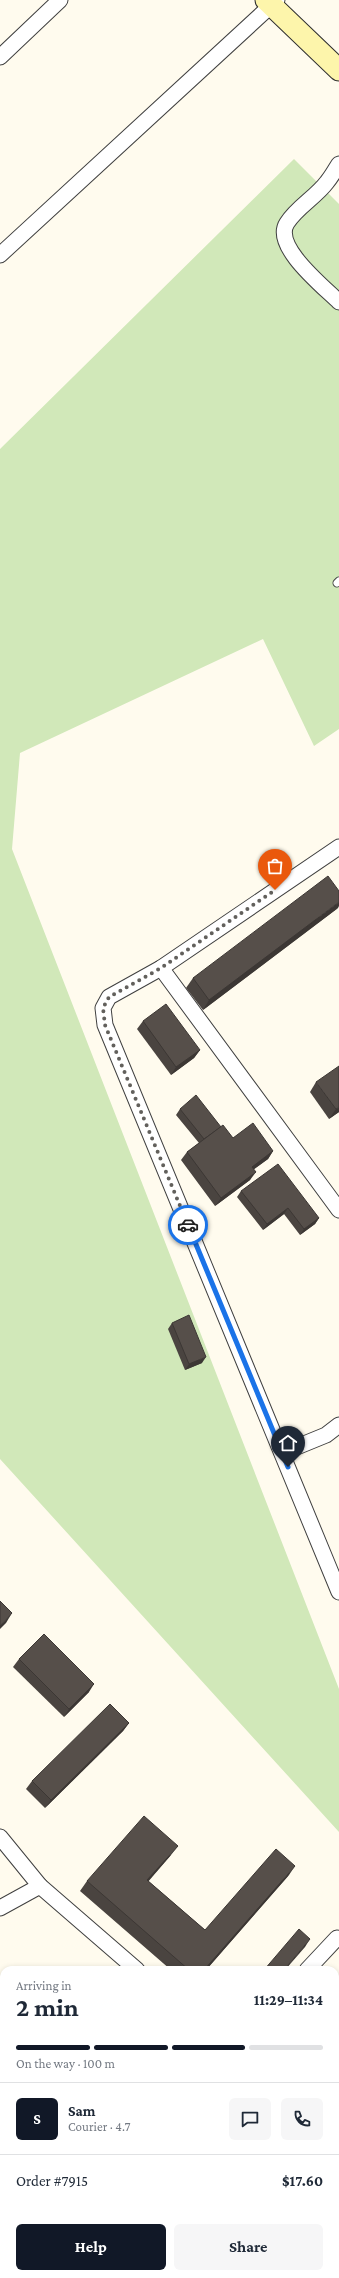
<!DOCTYPE html>
<meta charset="utf-8">
<style>
:root{--surface:#fff;--page:#f6f6f7;--text:#1f2937;--muted:#747a83;--line:#e0e1e3;--accent:#111827}
body{margin:0;font-family:"Crimson Pro",serif;background:var(--page);color:var(--text);height:100vh;display:flex;flex-direction:column;font-size:15px;white-space:nowrap}
*{box-sizing:border-box;margin:0}
p{font-size:13px;color:var(--muted)}
.icon{flex:none;width:22px;height:22px;fill:none;stroke:currentColor;stroke-width:2;stroke-linecap:round;stroke-linejoin:round}
.map{position:relative;flex:1;overflow:hidden}
.details{position:absolute;left:0px;top:1966px;width:339px;height:312px;display:flex;flex-direction:column;background:var(--surface);border-radius:12px 12px 0 0;box-shadow:0 2px 6px #0003}
.details>*{flex:none}
.pin{position:absolute;display:grid;place-items:center;width:34px;height:34px;color:#fff;margin:-41px -17px;border-radius:50% 50% 50% 0;rotate:-45deg;box-shadow:0 0 4px #0007}
.pin .icon{rotate:45deg}
.courier{position:absolute;display:grid;place-items:center;width:40px;height:40px;margin:-20px;border:3px solid #1a73e8;border-radius:50%;background:#fff;color:#222;box-shadow:0 1px 5px #0007}
.summary em{font-style:normal;font-weight:700}
.summary div{display:flex;flex-direction:column-reverse}
.summary{display:flex;align-items:center;justify-content:space-between;height:68px;padding:0 16px}
h1{font-size:26px;font-weight:700;line-height:30px}
.bar{display:grid;grid-template-columns:repeat(4,1fr);gap:6px 4px;align-content:center;height:48px;padding:0 16px}
.bar i{height:5px;border-radius:3px;background:var(--line)}
.bar .on{background:var(--accent)}
.bar p{grid-column:span 4}
.line{display:flex;align-items:center;gap:10px;padding:0 16px;border-top:1px solid var(--line)}
.line div{flex:1}
.round{display:grid;place-items:center;flex:none;width:42px;height:42px;border-radius:6px;background:var(--page)}
.action{display:flex;gap:8px;margin-top:auto;padding:8px 16px}
.action a{flex:1;height:46px;border-radius:6px;background:var(--accent);color:#fff;font-size:16px;font-weight:700;line-height:46px;text-align:center}
.action a+a{background:var(--page);color:var(--text)}
.map>svg:first-child{display:block}
.green{fill:#d1e8b9}
.lines{fill:none;stroke-linecap:round;stroke-linejoin:round}
.lane-casing{stroke:#404040;stroke-width:9}
.street-casing{stroke:#404040;stroke-width:17}
.secondary-casing{stroke:#2f2f2f;stroke-width:23}
.lane{stroke:#fff;stroke-width:7}
.street{stroke:#fff;stroke-width:15}
.secondary{stroke:#fdf5ab;stroke-width:21}
.wall{fill:#4a4440}
.shaded-wall{fill:#3c3734}
.building{fill:#564f4a;stroke:#3c3734}
.done{stroke:#62605c;stroke-width:4;stroke-dasharray:0 7.2}
.route{stroke:#1a73e8;stroke-width:5}
</style>
<div class="map">
<svg width="339" height="2278" viewBox="0 0 339 2278">
<rect width="100%" height="100%" fill="#fffbee"/>
<path class="green" d="M294,159L339,204V729L314,746L263,639L20,753L12,849L339,1689V1832L0,1459V449Z"/>
<g class="lines">
<g class="lane-casing">
<path id="lane" d="M337,583L339,581"/>
</g>
<g class="street-casing">
<g id="street">
<path d="M0,57L60,0"/>
<path d="M339,164C335,170 332,176 327,182C316,197 297,207 287,223C272,246 324,287 339,302"/>
<path d="M0,255L277,0"/>
<path d="M339,847L161,968L109,997L103,1008L105,1025L339,1592"/>
<path d="M161,968L339,1210"/>
<path d="M282,1453L326,1435L339,1425"/>
<path d="M0,1837L40,1886"/>
<path d="M0,1908L40,1886L137,1970"/>
<path d="M307,1970L337,1938"/>
<path d="M0,2012L4,2014"/>
<path d="M335,2141L339,2145"/>
<path d="M0,2180L4,2182"/>
</g>
</g>
<g class="secondary-casing">
<path id="secondary" d="M266,0L339,70"/>
</g>
<use href="#lane" class="lane"/>
<use href="#street" class="street"/>
<use href="#secondary" class="secondary"/>
</g>
<g class="wall">
<path d="M338,908L203,1010L186,988L193,978Z"/>
<path d="M143,1021L200,1050L194,1058L171,1075L137,1029Z"/>
<path d="M316,1082L339,1112L329,1119L310,1092Z"/>
<path d="M180,1109L221,1127L233,1138L273,1151L268,1159L254,1169L250,1180L215,1206L181,1160L187,1152L199,1143L176,1115Z"/>
<path d="M241,1191L319,1218L315,1224L300,1235L284,1214L263,1230L237,1197Z"/>
<path d="M172,1323L202,1363L185,1370L168,1329Z"/>
<path d="M19,1659L89,1692L64,1717L13,1667Z"/>
<path d="M129,1723L123,1731L45,1808L26,1789L32,1781Z"/>
<path d="M171,1855L148,1881L205,1930L289,1875L206,1970H171L80,1891L87,1881Z"/>
<path d="M339,2042V2049L336,2046Z"/>
<path d="M335,2163L339,2166V2278H116L111,2274H335Z"/>
<path d="M20,2274H68L67,2278H18Z"/>
</g>
<g class="shaded-wall">
<path d="M339,902V906L338,908L203,1010L209,1000Z"/>
<path d="M200,1050L194,1058L171,1075L176,1067Z"/>
<path d="M339,1107V1112L329,1119L336,1109Z"/>
<path d="M273,1151L268,1159L246,1175L252,1167Z"/>
<path d="M256,1172L250,1180L215,1206L221,1198Z"/>
<path d="M288,1208L284,1214L263,1230L267,1224Z"/>
<path d="M319,1218L315,1224L300,1235L304,1229Z"/>
<path d="M206,1357L202,1363L185,1370L189,1364Z"/>
<path d="M12,1613L6,1623L0,1629V1626Z"/>
<path d="M94,1684L89,1692L64,1717L69,1709Z"/>
<path d="M129,1723L123,1731L45,1808L51,1800Z"/>
<path d="M178,1846L171,1855L141,1890L147,1880Z"/>
<path d="M295,1866L289,1875L206,1970H204Z"/>
<path d="M310,1939L305,1947L285,1970H284Z"/>
</g>
<g class="building">
<path d="M328,876L339,891V902L209,1000L193,978Z"/>
<path d="M166,1004L200,1050L176,1067L143,1021Z"/>
<path d="M339,1066V1107L336,1109L316,1082Z"/>
<path d="M196,1095L221,1127L204,1139L180,1109Z"/>
<path d="M253,1123L273,1151L252,1167L256,1172L221,1198L187,1152L223,1125L233,1138Z"/>
<path d="M278,1164L319,1218L304,1229L288,1208L267,1224L241,1191Z"/>
<path d="M189,1315L206,1357L189,1364L172,1323Z"/>
<path d="M0,1601L12,1613L0,1626Z"/>
<path d="M44,1634L94,1684L69,1709L19,1659Z"/>
<path d="M110,1704L129,1723L51,1800L32,1781Z"/>
<path d="M144,1816L178,1846L147,1880L205,1930L276,1849L295,1866L204,1970H189L87,1881Z"/>
<path d="M299,1929L310,1939L284,1970H264Z"/>
<path d="M0,2022L4,2023V2101L0,2115Z"/>
<path d="M335,2163L339,2166V2228L335,2224Z"/>
<path d="M0,2192L4,2193V2250L0,2263Z"/>
<path d="M335,2224L339,2228V2274L335,2270Z"/>
<path d="M23,2274H68L67,2278H26L22,2277Z"/>
<path d="M122,2274H136L141,2278H126Z"/>
<path d="M140,2274H151L148,2278H144Z"/>
<path d="M152,2274H227L226,2276L228,2278H148Z"/>
<path d="M230,2274H253L249,2278H234Z"/>
<path d="M254,2274H332L336,2278H250Z"/>
</g>
<g class="lines">
<path class="done" d="M188,1225L105,1025L103,1008L109,997L161,968L275,890"/>
<path class="route" d="M188,1225L288,1467"/>
</g>
</svg>
<div class="pin" style="left:275px;top:890px;background:#ea580c"><svg class="icon" aria-label="bag" viewBox="0 0 24 24"><path d="M5 8h14l-1 12H6zM9 8a3 3 0 0 1 6 0"/></svg></div>
<div class="pin" style="left:288px;top:1467px;background:#1f2937"><svg class="icon" aria-label="home" viewBox="0 0 24 24"><path d="M3 11l9-7 9 7M6 9v11h12V9"/></svg></div>
<div class="courier" style="left:188px;top:1225px"><svg class="icon" aria-label="car" viewBox="0 0 24 24"><path d="M5 17H2v-5l4-1 3-4h7l3 4 3 1v5h-3M9 17h6M6 11h13"/><circle cx="7" cy="17" r="2"/><circle cx="17" cy="17" r="2"/></svg></div>
<section class="details">
<div class="summary"><div><h1>2 min</h1><p>Arriving in</p></div><em>11:29–11:34</em></div>
<div class="bar"><i class="on"></i><i class="on"></i><i class="on"></i><i></i><p>On the way · 100 m</p></div>
<div class="line" style="height:72px"><b class="round" style="background:var(--accent);color:#fff">S</b><div><b>Sam</b><p>Courier · 4.7</p></div><a class="round"><svg class="icon" aria-label="chat" viewBox="0 0 24 24"><path d="M4 5h16v11H9l-5 4z"/></svg></a><a class="round"><svg class="icon" aria-label="phone" viewBox="0 0 24 24"><path d="M5 4h4l2 5-3 2q2 4 5 5l2-3 5 2v4C11 20 4 13 5 4z"/></svg></a></div>
<div class="line" style="height:52px"><div>Order #7915</div><b>$17.60</b></div>
<div class="action"><a>Help</a><a>Share</a></div>
</section>
</div>
